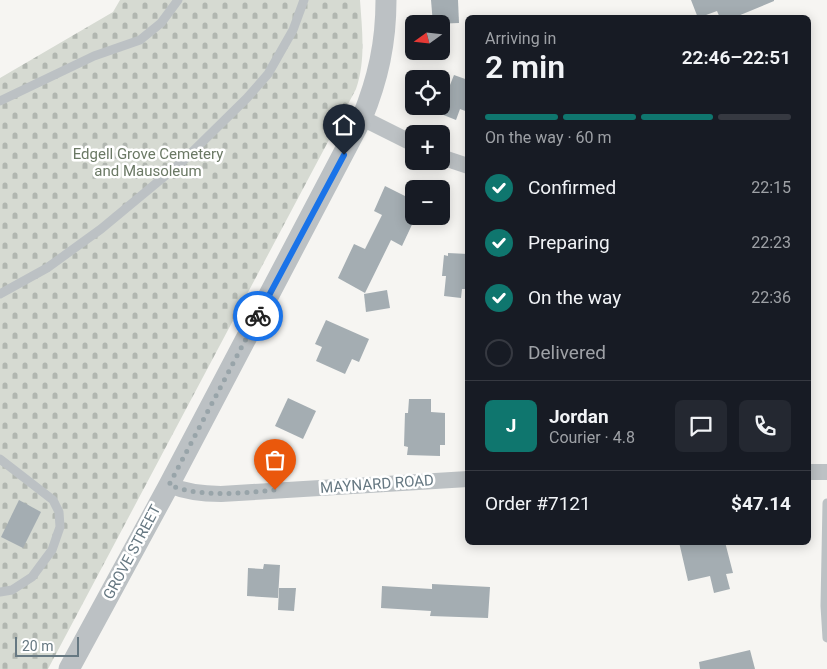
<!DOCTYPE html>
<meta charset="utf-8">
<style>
:root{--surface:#171b24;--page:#242831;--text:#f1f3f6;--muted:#9ea1a6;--line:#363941;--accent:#0f766e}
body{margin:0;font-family:Roboto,sans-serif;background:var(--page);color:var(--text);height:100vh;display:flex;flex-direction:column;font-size:19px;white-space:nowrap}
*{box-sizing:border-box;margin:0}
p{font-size:16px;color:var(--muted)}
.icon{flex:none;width:28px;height:28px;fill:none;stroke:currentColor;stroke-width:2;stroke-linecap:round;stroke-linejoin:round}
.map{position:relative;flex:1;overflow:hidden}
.side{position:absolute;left:465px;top:15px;width:346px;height:530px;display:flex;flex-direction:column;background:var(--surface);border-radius:8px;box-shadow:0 2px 12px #0003}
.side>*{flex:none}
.needle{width:32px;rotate:255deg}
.controls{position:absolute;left:405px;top:15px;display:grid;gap:10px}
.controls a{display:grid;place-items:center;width:45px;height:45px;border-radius:8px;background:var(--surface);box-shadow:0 2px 12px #0003;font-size:25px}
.scale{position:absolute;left:15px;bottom:12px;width:64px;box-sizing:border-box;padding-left:5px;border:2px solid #667882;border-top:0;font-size:14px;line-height:18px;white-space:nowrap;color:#667882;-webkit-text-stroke:4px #fff;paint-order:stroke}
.pin{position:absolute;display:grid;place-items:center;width:42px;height:42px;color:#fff;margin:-51px -21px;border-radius:50% 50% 50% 0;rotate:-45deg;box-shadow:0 0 5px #0007}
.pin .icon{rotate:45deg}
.courier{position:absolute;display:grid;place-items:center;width:50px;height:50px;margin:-25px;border:4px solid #1a73e8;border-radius:50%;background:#fff;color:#222;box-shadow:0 1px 6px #0007}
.headline em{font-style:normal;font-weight:600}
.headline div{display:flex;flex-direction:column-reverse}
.headline{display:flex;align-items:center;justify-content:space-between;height:85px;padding:0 20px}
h1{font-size:32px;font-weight:600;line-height:38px}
.bar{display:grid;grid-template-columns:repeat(4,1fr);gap:8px 5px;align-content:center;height:60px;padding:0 20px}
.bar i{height:6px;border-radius:4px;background:var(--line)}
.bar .on{background:var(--accent)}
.bar p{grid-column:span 4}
.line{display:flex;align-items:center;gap:12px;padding:0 20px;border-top:1px solid var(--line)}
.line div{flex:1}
.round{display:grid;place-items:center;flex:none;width:52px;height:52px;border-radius:8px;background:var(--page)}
ol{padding:0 20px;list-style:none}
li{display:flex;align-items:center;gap:15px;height:55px}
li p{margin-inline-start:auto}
li .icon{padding:5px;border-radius:50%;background:var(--accent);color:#fff;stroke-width:4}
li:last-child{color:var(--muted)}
li i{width:28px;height:28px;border:2px solid var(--line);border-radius:50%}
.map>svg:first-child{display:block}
.cemetery{fill:url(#cemetery-stones)}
.building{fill:#a4adb2}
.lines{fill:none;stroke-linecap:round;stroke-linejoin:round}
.service{stroke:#bcc1c4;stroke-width:9}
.minor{stroke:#bcc1c4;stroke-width:16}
.tertiary{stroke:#bcc1c4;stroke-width:21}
.done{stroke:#98a4a9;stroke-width:5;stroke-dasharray:0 9}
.route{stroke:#1a73e8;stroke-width:6}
.labels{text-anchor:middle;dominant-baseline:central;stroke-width:5;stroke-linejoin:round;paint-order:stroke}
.park-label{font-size:15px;fill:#6b7965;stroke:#fff}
.street-label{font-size:15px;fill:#667882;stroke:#fff}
</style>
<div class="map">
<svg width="827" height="669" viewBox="0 0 827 669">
<defs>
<pattern id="cemetery-stones" width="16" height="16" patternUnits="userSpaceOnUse" patternTransform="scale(1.25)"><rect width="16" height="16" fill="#d6dad2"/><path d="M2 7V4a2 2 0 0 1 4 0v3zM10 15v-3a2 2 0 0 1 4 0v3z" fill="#b1b6b0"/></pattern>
</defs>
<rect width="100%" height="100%" fill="#f6f5f2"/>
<path class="cemetery" d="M120,0H360C362,30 366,60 356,89L48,669H0V78L113,12Z"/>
<g class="building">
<path d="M431,0H458L459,23L433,24Z"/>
<path d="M691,0H774V1L733,18H720L717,11L698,18Z"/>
<path d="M454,75L468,80V112L460,109L456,120L441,114V82L450,85Z"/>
<path d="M385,186L409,198L405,207L414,211V216H416L402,246L391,240L365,293L338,278L354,244L365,249L382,215L374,211Z"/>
<path d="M448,253L468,254V289H462L461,298L444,296L446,276H442L444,255L448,256Z"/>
<path d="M387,290L390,308L366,312L364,294Z"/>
<path d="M326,320L369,339L359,362L352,359L345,374L316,361L322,347L315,344Z"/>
<path d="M288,398L316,411L303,439L275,426Z"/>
<path d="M409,399H431V412L445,413V445H440V456L407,455L408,447L404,446L405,413H408Z"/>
<path d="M19,500L41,512L23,548L1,537Z"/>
<path d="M679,542H725L733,573L726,574L730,589L714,593L710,576L688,581Z"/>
<path d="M264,564L280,565L278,598L247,596L248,568L263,569Z"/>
<path d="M432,584L490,587L488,618L430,616L431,611L381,608L382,586L432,589Z"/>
<path d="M279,588H296L294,611L278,610Z"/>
<path d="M750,650L755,669H700L699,662Z"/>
</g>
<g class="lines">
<g class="service">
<path d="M0,101L94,56L140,40L161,23L178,0"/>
<path d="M0,294L47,268L101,229L183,161L247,98L268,74L293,30L304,0"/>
<path d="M0,459L53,500L59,512L60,527L52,550L32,577L12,590L0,592"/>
<path d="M827,503L825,606L827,638"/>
</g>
<g class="minor">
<path d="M362,118L414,144"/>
<path d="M441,157L468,166"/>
<path d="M809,472H827"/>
<path d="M169,485C186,492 202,494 221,494L468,479"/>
</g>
<path class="tertiary" d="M69,669L169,485L362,118C378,79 386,43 386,0"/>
</g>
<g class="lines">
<path class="done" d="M258,316L169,485C203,498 239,493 275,490"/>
<path class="route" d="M258,316L344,155"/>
</g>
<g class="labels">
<g class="park-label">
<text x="148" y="154">Edgell Grove Cemetery<tspan x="148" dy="17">and Mausoleum</tspan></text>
</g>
<g class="street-label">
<text transform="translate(377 484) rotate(-4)">MAYNARD ROAD</text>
<text transform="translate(132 552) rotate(-62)">GROVE STREET</text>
</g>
</g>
</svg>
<div class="controls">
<a><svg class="needle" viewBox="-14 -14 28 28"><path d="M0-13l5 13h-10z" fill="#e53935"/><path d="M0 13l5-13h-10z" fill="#9ea1a6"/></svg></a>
<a><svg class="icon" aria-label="locate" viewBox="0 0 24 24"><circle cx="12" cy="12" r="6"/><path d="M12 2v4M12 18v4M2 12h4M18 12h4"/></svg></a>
<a>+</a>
<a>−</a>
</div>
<div class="scale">20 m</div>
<div class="pin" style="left:275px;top:490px;background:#ea580c"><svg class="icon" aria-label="bag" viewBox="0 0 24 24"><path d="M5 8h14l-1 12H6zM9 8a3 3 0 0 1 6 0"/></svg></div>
<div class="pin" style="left:344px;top:155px;background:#1f2937"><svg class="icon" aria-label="home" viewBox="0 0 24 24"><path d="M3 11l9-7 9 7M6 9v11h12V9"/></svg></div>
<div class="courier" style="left:258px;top:316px"><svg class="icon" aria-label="bike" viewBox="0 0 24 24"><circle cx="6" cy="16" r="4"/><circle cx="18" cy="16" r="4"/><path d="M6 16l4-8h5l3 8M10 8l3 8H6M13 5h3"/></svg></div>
<section class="side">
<div class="headline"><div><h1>2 min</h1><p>Arriving in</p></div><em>22:46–22:51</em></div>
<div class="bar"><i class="on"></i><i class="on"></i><i class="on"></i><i></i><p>On the way · 60 m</p></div>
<ol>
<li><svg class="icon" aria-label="check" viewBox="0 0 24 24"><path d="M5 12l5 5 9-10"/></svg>Confirmed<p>22:15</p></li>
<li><svg class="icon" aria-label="check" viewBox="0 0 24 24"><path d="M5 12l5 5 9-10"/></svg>Preparing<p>22:23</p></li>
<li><svg class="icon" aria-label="check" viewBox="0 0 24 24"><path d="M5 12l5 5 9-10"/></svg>On the way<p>22:36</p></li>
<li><i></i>Delivered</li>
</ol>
<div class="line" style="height:90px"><b class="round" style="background:var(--accent);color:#fff">J</b><div><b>Jordan</b><p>Courier · 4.8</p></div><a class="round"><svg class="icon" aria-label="chat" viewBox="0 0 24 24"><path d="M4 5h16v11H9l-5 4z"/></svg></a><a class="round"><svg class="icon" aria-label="phone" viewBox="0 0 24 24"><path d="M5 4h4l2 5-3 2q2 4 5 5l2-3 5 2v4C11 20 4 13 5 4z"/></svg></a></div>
<div class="line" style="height:65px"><div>Order #7121</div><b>$47.14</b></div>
</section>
</div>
